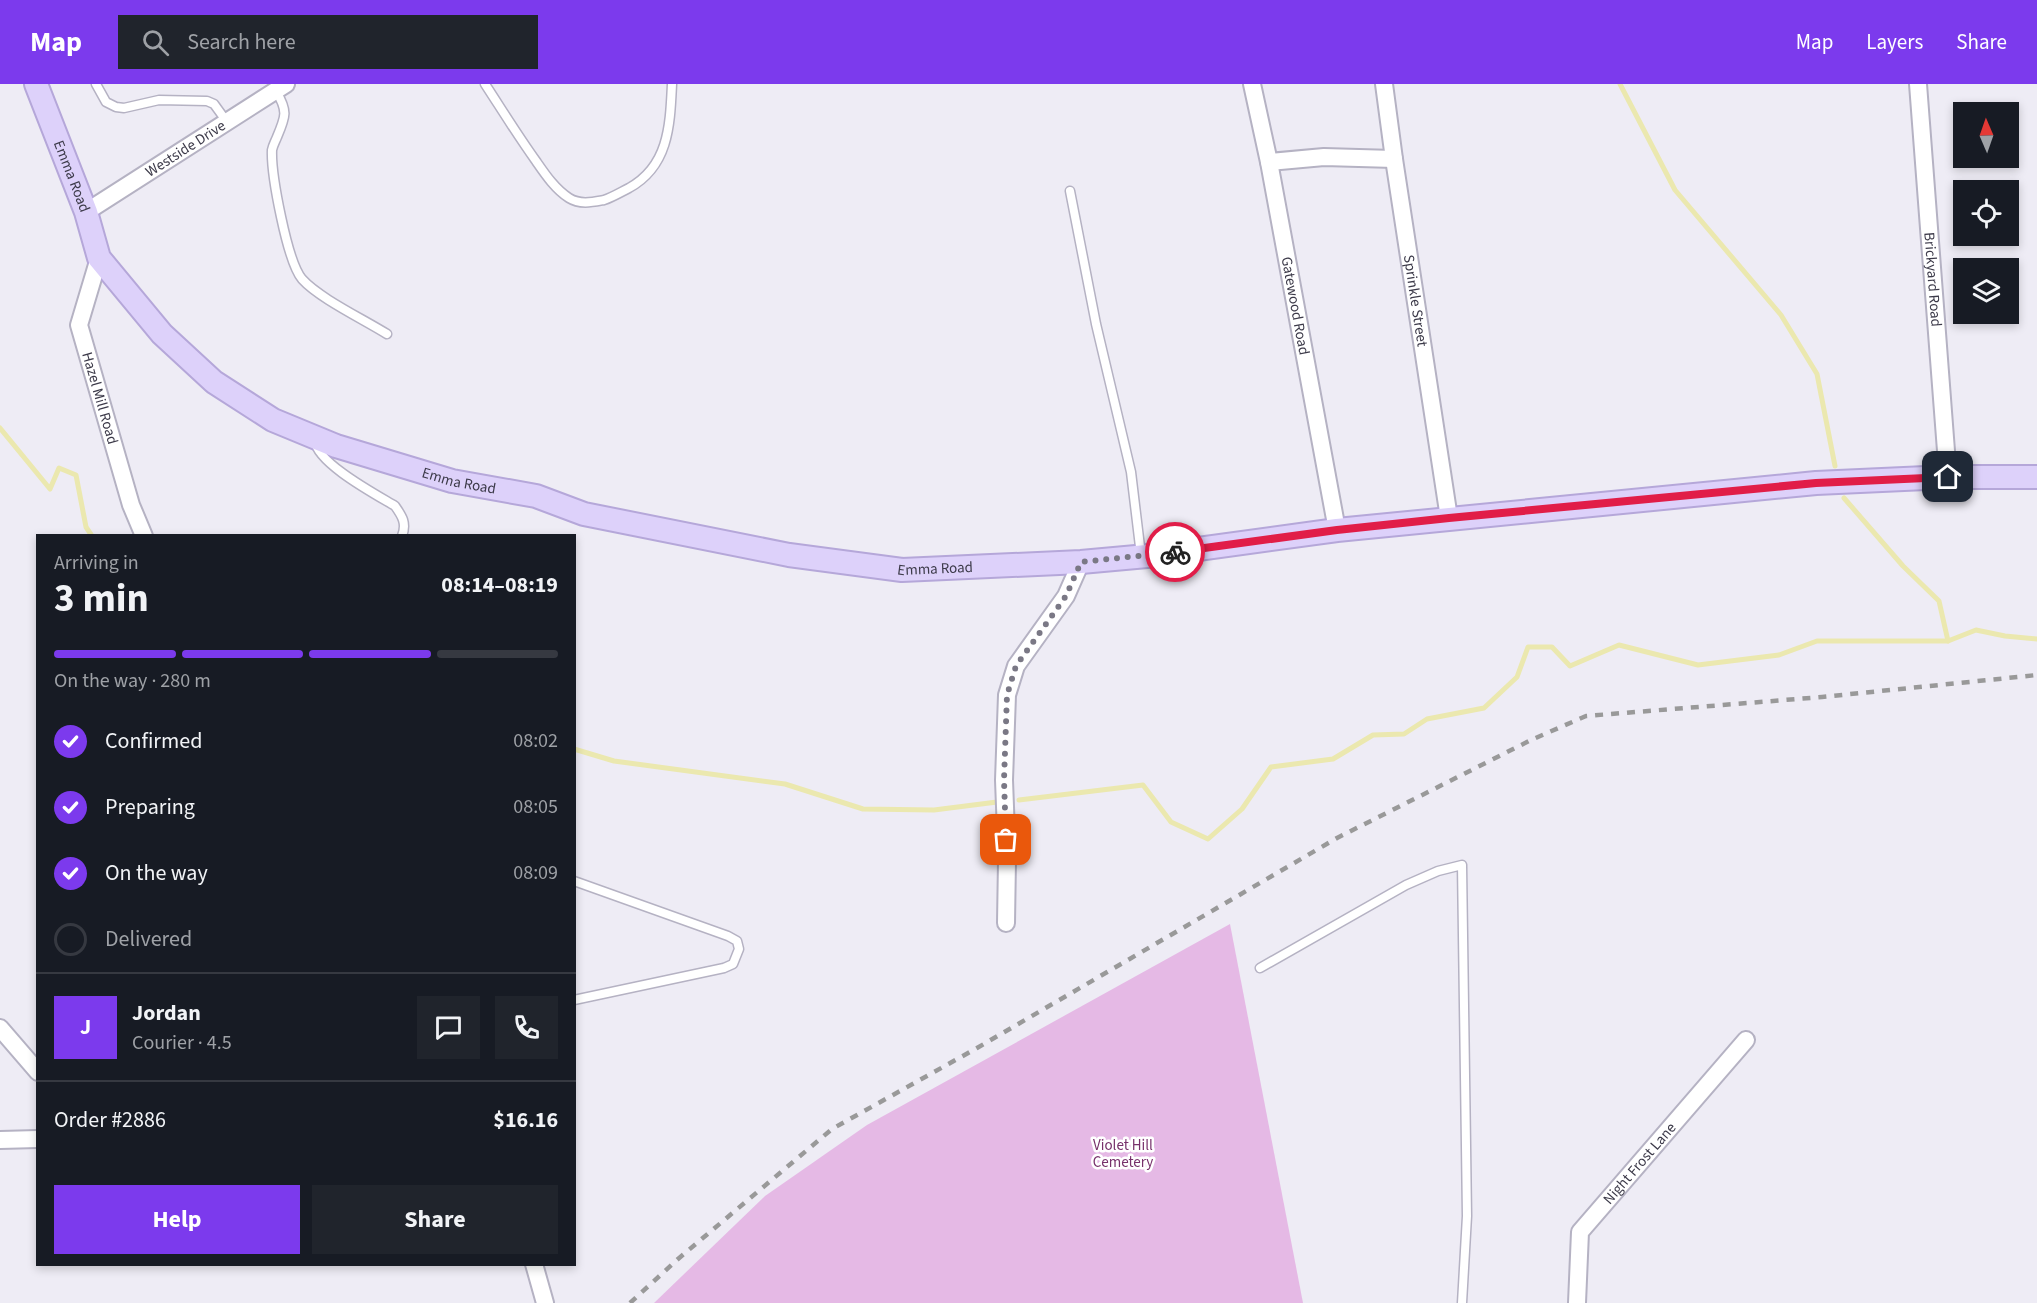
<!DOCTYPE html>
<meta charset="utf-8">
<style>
:root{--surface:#171b24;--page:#20242c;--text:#f1f3f6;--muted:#9ea1a6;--line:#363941;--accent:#7c3aed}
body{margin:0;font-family:"Source Sans 3",sans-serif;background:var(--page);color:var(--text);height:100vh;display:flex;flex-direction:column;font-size:22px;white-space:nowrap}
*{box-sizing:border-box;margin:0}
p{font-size:20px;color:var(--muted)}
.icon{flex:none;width:33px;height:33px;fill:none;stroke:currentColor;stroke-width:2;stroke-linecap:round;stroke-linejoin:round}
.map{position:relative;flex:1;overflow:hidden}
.sheet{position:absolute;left:36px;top:450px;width:540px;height:732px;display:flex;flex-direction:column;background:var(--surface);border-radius:0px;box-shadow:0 3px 9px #0003}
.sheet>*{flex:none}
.needle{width:39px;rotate:358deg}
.fabs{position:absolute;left:1953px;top:18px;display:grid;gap:12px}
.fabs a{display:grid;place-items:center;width:66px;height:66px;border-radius:0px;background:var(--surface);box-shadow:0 3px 9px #0003;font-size:30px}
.pin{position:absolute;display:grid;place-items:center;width:51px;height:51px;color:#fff;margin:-26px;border-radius:12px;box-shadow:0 3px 9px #0006}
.courier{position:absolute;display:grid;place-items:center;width:60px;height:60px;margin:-30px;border:4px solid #e11d48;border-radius:50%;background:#fff;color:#222;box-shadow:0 2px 8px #0007}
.summary em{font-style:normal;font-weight:700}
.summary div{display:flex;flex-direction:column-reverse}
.summary{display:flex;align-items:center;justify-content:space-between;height:102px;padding:0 18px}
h1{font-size:39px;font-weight:700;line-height:45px}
.bar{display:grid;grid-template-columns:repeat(4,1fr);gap:9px 6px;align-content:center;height:72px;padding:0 18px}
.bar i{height:8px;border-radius:4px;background:var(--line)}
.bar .selected{background:var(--accent)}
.bar p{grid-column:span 4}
.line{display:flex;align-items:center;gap:15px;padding:0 18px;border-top:2px solid var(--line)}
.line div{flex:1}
.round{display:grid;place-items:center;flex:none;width:63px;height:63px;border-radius:0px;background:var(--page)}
ol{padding:0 18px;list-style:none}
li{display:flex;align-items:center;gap:18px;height:66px}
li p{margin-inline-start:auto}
li .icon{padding:6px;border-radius:50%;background:var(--accent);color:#fff;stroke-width:4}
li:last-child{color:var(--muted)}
li i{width:33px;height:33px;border:3px solid var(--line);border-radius:50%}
.button{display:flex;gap:12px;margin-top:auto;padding:12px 18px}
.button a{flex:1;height:69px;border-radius:0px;background:var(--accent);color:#fff;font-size:24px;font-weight:700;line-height:69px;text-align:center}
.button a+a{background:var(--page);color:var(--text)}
header{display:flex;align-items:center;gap:36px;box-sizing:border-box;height:84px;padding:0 30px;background:var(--accent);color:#fff}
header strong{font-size:28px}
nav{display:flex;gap:33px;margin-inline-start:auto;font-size:21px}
.search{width:420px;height:54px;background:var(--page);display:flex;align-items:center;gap:15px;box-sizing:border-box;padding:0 21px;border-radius:0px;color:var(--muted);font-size:22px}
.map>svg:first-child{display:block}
.green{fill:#e5b9e5}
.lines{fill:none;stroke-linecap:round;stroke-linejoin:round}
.stream{stroke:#ebe8af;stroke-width:5}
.lane-casing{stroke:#b5b2c3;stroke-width:11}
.street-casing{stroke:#b5b2c3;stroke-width:20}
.secondary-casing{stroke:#b5a7d9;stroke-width:26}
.lane{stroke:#fff;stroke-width:8}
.street{stroke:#fff;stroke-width:16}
.secondary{stroke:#ddd1fa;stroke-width:22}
.rail{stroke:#999;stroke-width:4.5;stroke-dasharray:8 8;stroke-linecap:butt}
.done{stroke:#7a7885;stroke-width:6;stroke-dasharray:0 10.8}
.route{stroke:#e11d48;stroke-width:8}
.labels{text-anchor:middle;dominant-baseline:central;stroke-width:5;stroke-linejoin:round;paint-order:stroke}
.street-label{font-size:15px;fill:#3c3a49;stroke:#fff}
.park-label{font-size:15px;fill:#77316b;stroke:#fff}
</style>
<header>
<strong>Map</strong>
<div class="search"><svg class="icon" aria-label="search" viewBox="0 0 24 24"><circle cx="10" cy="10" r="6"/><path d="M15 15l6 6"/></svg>Search here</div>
<nav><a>Map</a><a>Layers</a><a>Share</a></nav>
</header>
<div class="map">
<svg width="2037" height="1219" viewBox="0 0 2037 1219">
<rect width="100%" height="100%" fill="#eeecf5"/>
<path class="green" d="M1230,840L1303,1219H654L765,1112L867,1041Z"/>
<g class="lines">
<g class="stream">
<path d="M1620,0L1675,106L1781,231L1817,290L1835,382"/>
<path d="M0,344L50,405L59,384L76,391L86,443L92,452"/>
<path d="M1844,414L1903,482L1939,517L1948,557"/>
<path d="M574,665L614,677L785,700L863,725L934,726L997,718"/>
<path d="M1019,716L1143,701L1171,738L1208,755L1242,725L1271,683L1333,675L1373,651L1404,650L1427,635L1484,624L1517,593L1528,563H1552L1570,582L1619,561L1698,581L1779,571L1817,557H1948L1976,546L2005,552L2037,555"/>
</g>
<g class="lane-casing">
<g id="lane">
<path d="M96,0L106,18L116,23L124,24L159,16L207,17L214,20L227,38"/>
<path d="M485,0C502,26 518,52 536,77C545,90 555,105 569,114C580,121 593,118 604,116C613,113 621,108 629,104C669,82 670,41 672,0"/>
<path d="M276,7C288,27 286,32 277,53C275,58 273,61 272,66C271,90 287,177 302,195C319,214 363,235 387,250"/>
<path d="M1070,107L1096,240L1131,388L1141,471"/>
<path d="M315,357C317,379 375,410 395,422C402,432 407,439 402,452"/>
<path d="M574,797L728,852L737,857L739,865L733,880L724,884L574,916"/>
<path d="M1260,884L1406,801L1438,787L1462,781L1467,1132L1462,1219"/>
</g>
</g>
<g class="street-casing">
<g id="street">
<path id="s1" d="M1252,0L1269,78L1337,446"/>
<path id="s2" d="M1384,0L1394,75L1449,434"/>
<path id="s3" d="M1918,0L1948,393"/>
<path d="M1269,78L1324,73L1394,75"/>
<path id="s4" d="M86,128L286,0"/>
<path id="s5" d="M99,174L79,241L131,421L144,452"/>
<path d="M1006,839L1007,776L1004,696L1007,611L1016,582L1066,512L1081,478"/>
<path d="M0,944L38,988"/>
<path d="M0,1056L38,1055"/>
<path d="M534,1180L545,1219"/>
<path id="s6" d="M1577,1219L1580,1148L1746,956"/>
</g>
</g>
<g class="secondary-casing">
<g id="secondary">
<path id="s7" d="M36,0L86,128L99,174L162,250L214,298L273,336L336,362L452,397L536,412L584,430L789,471L902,486L1081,478L1147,472L1337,446L1816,399L1948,393H2037"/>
</g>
</g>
<use href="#lane" class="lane"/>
<use href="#street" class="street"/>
<use href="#secondary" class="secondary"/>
<path class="rail" d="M630,1219L678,1175L832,1045L977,964L1337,754L1531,656L1586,632L1822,613L2037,591"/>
</g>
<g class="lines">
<path class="done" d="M1006,756L1004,696L1007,611L1016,582L1066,512L1081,478L1175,468"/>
<path class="route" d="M1175,468L1337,446L1449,434L1816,399L1948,393"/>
</g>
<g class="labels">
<g class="street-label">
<text stroke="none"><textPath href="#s4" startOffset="118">Westside Drive</textPath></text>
<text stroke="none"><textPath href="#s7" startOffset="99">Emma Road</textPath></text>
<text stroke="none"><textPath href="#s3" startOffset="196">Brickyard Road</textPath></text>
<text stroke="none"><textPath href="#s2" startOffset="219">Sprinkle Street</textPath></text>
<text stroke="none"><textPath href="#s1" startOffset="226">Gatewood Road</textPath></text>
<text stroke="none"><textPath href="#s5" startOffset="146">Hazel Mill Road</textPath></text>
<text stroke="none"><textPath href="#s7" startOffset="621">Emma Road</textPath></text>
<text stroke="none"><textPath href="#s7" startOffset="1107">Emma Road</textPath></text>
<text stroke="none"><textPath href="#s6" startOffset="162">Night Frost Lane</textPath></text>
</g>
<g class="park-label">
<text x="1123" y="1061">Violet Hill<tspan x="1123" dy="17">Cemetery</tspan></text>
</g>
</g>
</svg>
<div class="fabs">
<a><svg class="needle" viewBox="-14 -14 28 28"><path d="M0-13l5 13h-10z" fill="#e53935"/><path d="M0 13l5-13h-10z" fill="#9ea1a6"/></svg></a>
<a><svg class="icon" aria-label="locate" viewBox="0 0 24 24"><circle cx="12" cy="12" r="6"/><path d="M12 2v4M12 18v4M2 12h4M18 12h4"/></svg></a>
<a><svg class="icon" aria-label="layers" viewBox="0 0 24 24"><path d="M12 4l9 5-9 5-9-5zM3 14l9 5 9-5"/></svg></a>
</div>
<div class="pin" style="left:1006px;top:756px;background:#ea580c"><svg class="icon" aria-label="bag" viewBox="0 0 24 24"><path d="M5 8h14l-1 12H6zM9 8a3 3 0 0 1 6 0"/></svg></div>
<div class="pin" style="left:1948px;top:393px;background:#1f2937"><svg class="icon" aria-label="home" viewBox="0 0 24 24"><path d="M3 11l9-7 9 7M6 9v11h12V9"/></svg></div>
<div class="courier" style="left:1175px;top:468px"><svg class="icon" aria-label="bike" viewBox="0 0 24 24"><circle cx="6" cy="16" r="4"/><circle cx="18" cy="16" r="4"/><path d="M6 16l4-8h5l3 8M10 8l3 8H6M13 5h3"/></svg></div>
<section class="sheet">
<div class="summary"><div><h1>3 min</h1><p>Arriving in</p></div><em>08:14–08:19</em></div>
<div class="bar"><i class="selected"></i><i class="selected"></i><i class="selected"></i><i></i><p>On the way · 280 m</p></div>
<ol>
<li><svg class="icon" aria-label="check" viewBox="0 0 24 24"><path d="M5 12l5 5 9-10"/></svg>Confirmed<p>08:02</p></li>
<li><svg class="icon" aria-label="check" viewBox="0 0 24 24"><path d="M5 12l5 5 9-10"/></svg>Preparing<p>08:05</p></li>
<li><svg class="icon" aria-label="check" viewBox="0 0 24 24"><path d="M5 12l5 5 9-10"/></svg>On the way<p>08:09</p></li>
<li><i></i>Delivered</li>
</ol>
<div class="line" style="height:108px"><b class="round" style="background:var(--accent);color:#fff">J</b><div><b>Jordan</b><p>Courier · 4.5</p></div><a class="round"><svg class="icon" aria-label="chat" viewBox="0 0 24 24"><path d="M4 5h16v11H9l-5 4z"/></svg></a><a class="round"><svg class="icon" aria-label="phone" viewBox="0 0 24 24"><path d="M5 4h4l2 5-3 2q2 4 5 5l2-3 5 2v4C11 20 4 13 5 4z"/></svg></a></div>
<div class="line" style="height:78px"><div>Order #2886</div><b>$16.16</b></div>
<div class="button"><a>Help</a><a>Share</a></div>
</section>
</div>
